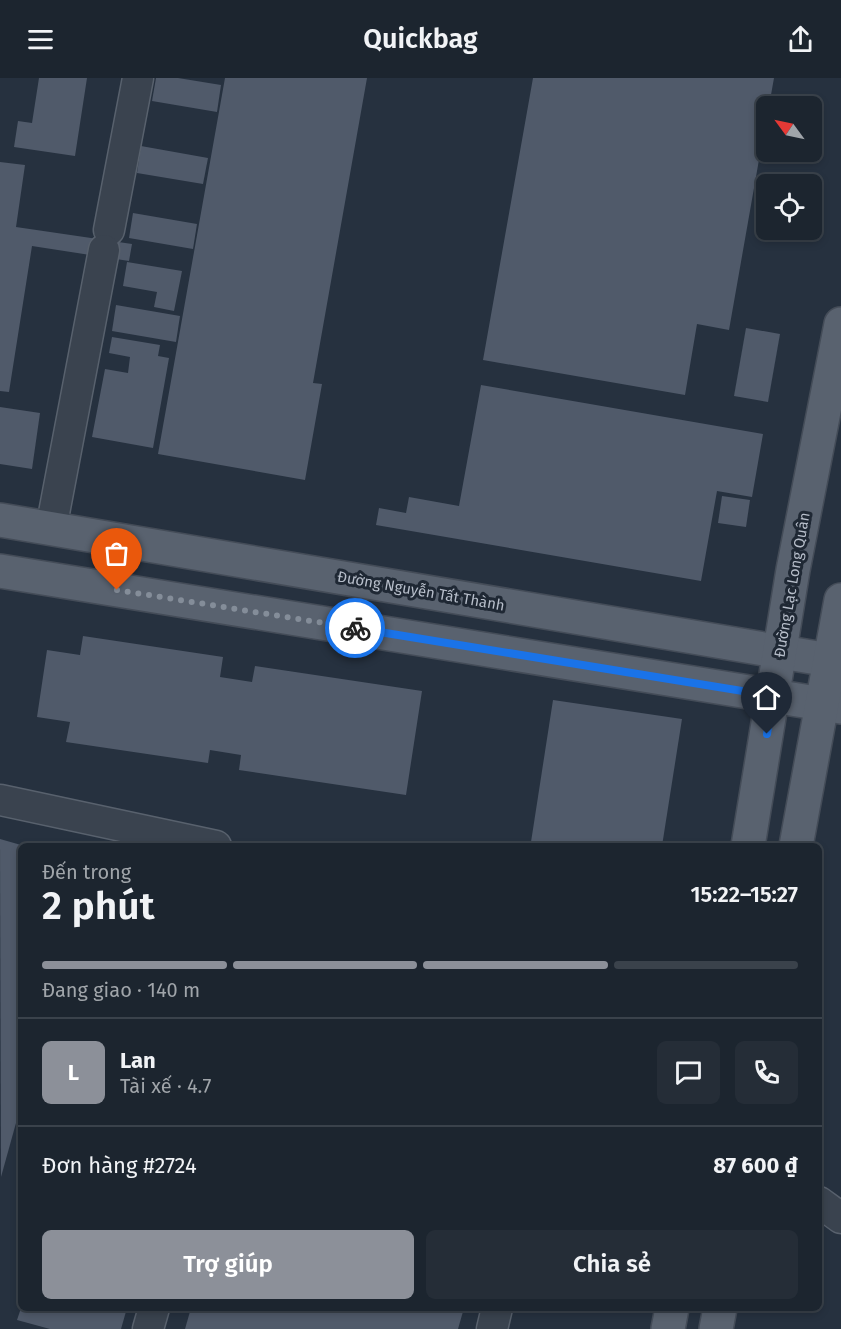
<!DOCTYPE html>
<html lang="vi">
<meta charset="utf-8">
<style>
:root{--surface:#1c252f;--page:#252d37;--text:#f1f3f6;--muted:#a0a5aa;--line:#3a424b;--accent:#8c9099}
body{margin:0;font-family:"Fira Sans",sans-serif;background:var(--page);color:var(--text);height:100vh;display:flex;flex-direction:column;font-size:22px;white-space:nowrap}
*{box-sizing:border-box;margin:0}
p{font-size:20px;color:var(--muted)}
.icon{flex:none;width:33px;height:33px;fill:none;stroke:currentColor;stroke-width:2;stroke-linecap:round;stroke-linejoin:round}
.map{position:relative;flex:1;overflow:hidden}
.side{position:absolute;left:18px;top:765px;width:804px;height:468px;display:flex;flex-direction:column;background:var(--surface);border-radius:9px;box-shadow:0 3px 9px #0003,0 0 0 2px var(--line)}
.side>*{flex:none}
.needle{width:39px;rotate:303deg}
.fabs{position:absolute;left:756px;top:18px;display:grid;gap:12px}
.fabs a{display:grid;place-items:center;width:66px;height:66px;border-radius:9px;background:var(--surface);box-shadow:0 3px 9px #0003,0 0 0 2px var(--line);font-size:30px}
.pin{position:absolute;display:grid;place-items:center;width:51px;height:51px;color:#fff;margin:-62px -26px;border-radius:50% 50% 50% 0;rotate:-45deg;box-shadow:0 0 6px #0007}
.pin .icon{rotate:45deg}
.courier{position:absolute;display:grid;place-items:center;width:60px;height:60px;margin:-30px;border:4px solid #1a73e8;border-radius:50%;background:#fff;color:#222;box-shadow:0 2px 8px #0007}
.summary em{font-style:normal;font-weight:600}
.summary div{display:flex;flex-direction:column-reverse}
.summary{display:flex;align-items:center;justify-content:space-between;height:102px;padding:0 24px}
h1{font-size:39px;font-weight:600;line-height:45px}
.bar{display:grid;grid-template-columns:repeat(4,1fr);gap:9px 6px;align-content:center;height:72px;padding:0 24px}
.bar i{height:8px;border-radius:4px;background:var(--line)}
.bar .on{background:var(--accent)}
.bar p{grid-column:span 4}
.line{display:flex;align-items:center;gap:15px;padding:0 24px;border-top:2px solid var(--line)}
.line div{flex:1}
.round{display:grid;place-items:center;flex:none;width:63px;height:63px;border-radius:9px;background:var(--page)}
.primary-button{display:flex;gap:12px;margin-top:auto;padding:12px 24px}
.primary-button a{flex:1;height:69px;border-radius:9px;background:var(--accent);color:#fff;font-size:24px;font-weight:600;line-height:69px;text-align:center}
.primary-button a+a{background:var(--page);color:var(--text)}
header{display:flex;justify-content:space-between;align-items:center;height:78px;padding:0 24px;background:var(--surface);font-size:27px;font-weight:600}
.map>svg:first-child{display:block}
.building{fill:#505a6a}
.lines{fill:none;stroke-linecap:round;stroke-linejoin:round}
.minor-casing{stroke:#58616d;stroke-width:33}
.major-casing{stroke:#444c58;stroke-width:36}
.minor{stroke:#3a434f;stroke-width:30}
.major{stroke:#59626f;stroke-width:33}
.done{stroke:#848d99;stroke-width:6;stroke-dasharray:0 10.8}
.route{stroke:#1a73e8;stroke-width:8}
.labels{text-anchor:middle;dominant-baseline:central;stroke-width:6;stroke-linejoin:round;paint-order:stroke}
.street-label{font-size:15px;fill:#b7beca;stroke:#1f2834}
</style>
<header><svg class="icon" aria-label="menu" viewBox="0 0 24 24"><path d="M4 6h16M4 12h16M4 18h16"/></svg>Quickbag<svg class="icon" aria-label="share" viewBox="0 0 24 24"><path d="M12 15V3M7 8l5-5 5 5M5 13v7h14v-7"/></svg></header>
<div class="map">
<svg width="841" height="1251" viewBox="0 0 841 1251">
<rect width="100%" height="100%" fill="#26313f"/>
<g class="building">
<path d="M39,0H87L75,78L14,69L18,43L32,45Z"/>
<path d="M156,0H178L221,7L217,34L152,23Z"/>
<path d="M225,0H367L313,305L322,306L305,402L158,376Z"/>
<path d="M533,0H774L769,28H766V42L729,252L697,246L685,317L483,282Z"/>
<path d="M141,68L208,80L203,106L137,95Z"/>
<path d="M0,84L25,87L16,149L132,166L129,183L32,168L9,314L0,313Z"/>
<path d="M133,135L197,146L193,171L129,160Z"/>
<path d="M127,184L182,193L174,233L154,229L157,214L123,208Z"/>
<path d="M116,227L180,238L176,264L112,253Z"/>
<path d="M746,250L780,256L768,324L734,318Z"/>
<path d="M112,259L160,267L158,278L169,280L153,370L92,359L105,291L128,295L130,279L109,275Z"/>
<path d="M481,307L763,356L752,419L717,413L701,503L376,447L379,430L406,435L409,419L459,428Z"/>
<path d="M0,329L40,335L32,391L0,386Z"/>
<path d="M722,418L750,422L746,449L718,445Z"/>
<path d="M83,558L223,579L220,599L252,604L255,588L422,613L406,717L239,692L241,677L210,672L208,685L66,664L70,644L37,639L47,572L80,577Z"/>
<path d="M553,622L682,641L662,768H559L531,764Z"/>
<path d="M0,761L21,767V1027L1,1099Z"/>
<path d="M21,1230H127L121,1251H50L17,1242Z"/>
<path d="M191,1230H464L458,1251H185Z"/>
</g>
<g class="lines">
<g class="minor-casing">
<g id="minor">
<path d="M109,152L138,0"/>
<path d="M51,451L104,172"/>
<path d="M0,722L216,768"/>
<path d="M819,1124L841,1140"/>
<path d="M148,1251L154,1230"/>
<path d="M492,1251L497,1230"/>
</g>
</g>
<g class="major-casing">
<g id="major">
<path d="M0,442L841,584"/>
<path d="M0,493L841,629"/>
<path d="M748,768L793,492L841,246"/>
<path d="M796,768L841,522"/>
<path d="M668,1251L672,1230"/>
<path d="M716,1251L720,1230"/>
</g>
</g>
<use href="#minor" class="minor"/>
<use href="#major" class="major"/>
</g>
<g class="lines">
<path class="done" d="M117,512L355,550"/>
<path class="route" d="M355,550L773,618L767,656"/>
</g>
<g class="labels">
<g class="street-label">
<text transform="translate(792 507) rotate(-80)">Đường Lạc Long Quân</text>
<text transform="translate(421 513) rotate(10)">Đường Nguyễn Tất Thành</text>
</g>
</g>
</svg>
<div class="fabs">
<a><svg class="needle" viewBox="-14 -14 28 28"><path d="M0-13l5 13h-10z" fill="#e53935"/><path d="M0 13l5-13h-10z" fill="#a0a5aa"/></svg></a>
<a><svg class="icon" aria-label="locate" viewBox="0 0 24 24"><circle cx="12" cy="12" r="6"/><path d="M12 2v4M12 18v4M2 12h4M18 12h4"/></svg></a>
</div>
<div class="pin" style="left:117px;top:512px;background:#ea580c"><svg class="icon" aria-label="bag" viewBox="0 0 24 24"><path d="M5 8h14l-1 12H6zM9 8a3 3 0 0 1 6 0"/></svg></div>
<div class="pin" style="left:767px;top:656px;background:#1f2937"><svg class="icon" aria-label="home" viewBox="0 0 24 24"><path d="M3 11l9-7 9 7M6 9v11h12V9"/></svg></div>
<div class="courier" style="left:355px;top:550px"><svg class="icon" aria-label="bike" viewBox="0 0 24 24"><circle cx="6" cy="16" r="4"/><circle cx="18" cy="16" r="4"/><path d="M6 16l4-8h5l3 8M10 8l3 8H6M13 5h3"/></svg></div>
<section class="side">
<div class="summary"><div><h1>2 phút</h1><p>Đến trong</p></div><em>15:22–15:27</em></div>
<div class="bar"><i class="on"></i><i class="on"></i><i class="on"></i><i></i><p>Đang giao · 140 m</p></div>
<div class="line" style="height:108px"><b class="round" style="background:var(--accent);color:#fff">L</b><div><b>Lan</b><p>Tài xế · 4.7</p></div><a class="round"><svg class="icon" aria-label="chat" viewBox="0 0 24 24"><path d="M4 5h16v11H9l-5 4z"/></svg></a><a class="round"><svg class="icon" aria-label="phone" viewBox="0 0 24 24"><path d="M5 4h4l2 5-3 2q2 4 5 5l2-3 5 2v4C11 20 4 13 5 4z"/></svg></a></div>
<div class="line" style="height:78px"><div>Đơn hàng #2724</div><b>87 600 ₫</b></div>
<div class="primary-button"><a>Trợ giúp</a><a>Chia sẻ</a></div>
</section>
</div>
